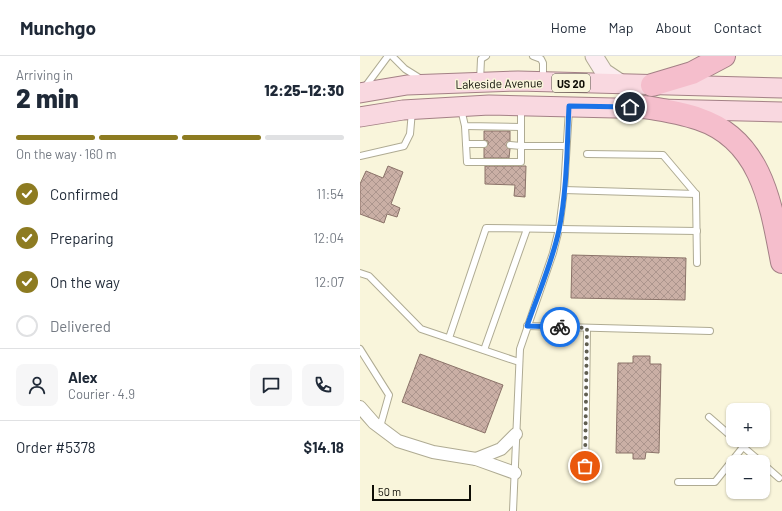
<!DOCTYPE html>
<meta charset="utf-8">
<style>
:root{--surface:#fff;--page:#f6f6f7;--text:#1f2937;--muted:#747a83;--line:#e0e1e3;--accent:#8d7b21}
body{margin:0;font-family:Barlow,sans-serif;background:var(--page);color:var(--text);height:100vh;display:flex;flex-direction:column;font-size:15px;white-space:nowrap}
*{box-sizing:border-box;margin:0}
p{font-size:13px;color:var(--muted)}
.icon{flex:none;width:22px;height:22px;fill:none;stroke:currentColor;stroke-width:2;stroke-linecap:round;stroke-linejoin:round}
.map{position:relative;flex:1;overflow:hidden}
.sheet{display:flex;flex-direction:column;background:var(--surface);width:360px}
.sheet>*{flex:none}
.fabs{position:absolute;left:366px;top:347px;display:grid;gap:8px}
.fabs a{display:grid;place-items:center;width:44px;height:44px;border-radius:8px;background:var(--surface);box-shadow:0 1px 3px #0004;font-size:20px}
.scale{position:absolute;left:12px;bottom:10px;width:99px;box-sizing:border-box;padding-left:4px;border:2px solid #0e0d05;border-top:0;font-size:11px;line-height:14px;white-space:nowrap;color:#0e0d05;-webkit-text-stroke:3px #f9f5db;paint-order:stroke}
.pin{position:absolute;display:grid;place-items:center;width:34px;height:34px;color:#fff;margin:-17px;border:2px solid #fff;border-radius:50%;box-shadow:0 1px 4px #0007}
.courier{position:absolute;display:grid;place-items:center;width:40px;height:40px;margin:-20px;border:3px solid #1a73e8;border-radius:50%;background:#fff;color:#222;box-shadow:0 1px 5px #0007}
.headline em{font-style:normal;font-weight:800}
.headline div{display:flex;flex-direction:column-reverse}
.headline{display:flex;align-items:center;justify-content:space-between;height:68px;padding:0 16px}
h1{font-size:26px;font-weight:800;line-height:30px}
.bar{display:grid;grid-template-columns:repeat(4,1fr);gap:6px 4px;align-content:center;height:48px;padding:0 16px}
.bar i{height:5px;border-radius:3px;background:var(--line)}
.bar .selected{background:var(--accent)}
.bar p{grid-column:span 4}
.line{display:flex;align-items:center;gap:10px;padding:0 16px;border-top:1px solid var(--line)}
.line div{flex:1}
.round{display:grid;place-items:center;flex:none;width:42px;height:42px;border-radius:8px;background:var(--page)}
ol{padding:0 16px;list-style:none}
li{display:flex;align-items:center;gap:12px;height:44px}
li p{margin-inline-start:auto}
li .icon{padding:4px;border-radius:50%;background:var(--accent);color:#fff;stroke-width:4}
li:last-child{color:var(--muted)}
li i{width:22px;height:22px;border:2px solid var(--line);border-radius:50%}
header{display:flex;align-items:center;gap:24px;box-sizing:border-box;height:56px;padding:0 20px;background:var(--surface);border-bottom:1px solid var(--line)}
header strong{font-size:19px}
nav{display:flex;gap:22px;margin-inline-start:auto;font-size:14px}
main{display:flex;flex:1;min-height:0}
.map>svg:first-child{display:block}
.building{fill:url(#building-cross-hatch);stroke:#8b7369}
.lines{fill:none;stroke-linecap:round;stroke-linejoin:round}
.lane-casing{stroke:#afab93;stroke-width:8}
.street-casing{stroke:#afab93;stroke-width:14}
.secondary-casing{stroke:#afab93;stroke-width:19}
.primary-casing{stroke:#a48086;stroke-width:21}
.highway-casing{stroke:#a48086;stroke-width:24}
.lane{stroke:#fff;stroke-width:6}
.street{stroke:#fff;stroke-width:12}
.secondary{stroke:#fcecf0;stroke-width:17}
.primary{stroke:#f9d8e0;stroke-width:19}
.highway{stroke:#f5becc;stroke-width:22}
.done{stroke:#605e50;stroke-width:4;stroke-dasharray:0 7.2}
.route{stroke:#1a73e8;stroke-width:5}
.labels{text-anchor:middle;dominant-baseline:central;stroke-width:3;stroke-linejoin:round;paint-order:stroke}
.shield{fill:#f9f5db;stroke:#545345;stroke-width:1}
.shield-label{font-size:11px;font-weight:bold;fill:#0e0d05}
.street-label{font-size:12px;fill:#0e0d05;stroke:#f9f5db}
</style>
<header>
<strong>Munchgo</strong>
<nav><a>Home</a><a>Map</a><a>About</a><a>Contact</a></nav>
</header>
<main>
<section class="sheet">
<div class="headline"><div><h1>2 min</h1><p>Arriving in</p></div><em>12:25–12:30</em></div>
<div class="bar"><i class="selected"></i><i class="selected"></i><i class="selected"></i><i></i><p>On the way · 160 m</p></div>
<ol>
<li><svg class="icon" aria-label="check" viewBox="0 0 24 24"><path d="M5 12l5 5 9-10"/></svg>Confirmed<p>11:54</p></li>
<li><svg class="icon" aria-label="check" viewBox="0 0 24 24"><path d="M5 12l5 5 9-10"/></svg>Preparing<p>12:04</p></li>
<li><svg class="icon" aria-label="check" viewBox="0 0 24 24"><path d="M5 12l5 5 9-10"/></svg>On the way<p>12:07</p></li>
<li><i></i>Delivered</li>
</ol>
<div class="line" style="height:72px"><a class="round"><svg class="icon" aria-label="person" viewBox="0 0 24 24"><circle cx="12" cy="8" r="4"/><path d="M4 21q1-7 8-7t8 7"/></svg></a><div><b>Alex</b><p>Courier · 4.9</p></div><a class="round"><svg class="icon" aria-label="chat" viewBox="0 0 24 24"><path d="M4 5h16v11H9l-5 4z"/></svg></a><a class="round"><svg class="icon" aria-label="phone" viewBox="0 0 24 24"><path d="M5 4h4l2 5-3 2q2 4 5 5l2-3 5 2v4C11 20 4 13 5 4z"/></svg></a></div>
<div class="line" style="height:52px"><div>Order #5378</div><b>$14.18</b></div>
</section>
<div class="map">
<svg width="422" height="455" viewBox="0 0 422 455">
<defs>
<pattern id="building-cross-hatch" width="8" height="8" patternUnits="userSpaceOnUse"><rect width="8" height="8" fill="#caafa5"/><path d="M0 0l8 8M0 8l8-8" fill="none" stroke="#ac958d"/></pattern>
</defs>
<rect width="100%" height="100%" fill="#f9f5db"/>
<g class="building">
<path d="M124,75H150V85L146,89L150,93L149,102H124V92L128,88V85L124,84Z"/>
<path d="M28,110L43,116L31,148L40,152L37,161L27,158L24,167L0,158V128L6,115L23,122Z"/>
<path d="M125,110H166L165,141L154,140L155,129L125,128Z"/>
<path d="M212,199L326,202L325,244L211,242Z"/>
<path d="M60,298L143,329L125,377L42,346Z"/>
<path d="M273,300H290V308H301L299,397L286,396L285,403H273V397H256L258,307H273Z"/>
</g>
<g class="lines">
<g class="lane-casing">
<g id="lane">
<path d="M32,0L45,13L61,23"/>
<path d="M173,0L181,3L183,7V24"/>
<path d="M120,25L121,3L126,0"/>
<path d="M5,31L28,0"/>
<path d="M101,53L105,70L161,71V51"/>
<path d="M105,70L107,106H161V90L150,89"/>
<path d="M161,71V90H206"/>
<path d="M106,88H124"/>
<path d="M227,98L303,99L336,138L337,207"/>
<path d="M0,100L44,90L50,78L52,55"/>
<path d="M204,134L336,138"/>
<path d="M0,217L9,220L61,273L159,306"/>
<path d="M167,270L350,275"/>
<path d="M89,282L126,172L337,175"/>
<path d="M0,293L29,339L20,371"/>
<path d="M124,294L167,173"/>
<path d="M349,361L373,382"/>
<path d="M375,384L401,406"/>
<path d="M403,408L419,422"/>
<path d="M225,423L227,272"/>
<path d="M318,426H355L383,391"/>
<path d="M153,455L160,293L193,197L199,173L204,134L209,53"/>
</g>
</g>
<g class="street-casing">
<g id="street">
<path d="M0,351L14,367L38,385L73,396L116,403L155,417"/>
<path d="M116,403L141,393L156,378"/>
</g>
</g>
<g class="secondary-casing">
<path id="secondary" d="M234,0L244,16L262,28"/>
</g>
<g class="primary-casing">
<g id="primary">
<path d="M0,37L47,29L158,25L422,32"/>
<path d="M0,61L43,54L129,49L422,56"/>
</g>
</g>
<g class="highway-casing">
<g id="highway">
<path d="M292,29L332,17L364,0"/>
<path d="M285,51C303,54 322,57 339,63C402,84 411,149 422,206"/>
</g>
</g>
<use href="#lane" class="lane"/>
<use href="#street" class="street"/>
<use href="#secondary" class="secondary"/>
<use href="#primary" class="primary"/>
<use href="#highway" class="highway"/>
</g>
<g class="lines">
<path class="done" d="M200,271L227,272L225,410"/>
<path class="route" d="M200,271L167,270C178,238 192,207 199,174C207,134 207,91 209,50L270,51"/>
</g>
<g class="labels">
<rect class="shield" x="192" y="18" width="38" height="18" rx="3"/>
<g class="shield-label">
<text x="211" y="27">US 20</text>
</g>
<g class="street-label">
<text transform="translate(139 27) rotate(-1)">Lakeside Avenue</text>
</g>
</g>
</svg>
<div class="fabs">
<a>+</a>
<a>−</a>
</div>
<div class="scale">50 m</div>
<div class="pin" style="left:225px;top:410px;background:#ea580c"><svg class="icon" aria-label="bag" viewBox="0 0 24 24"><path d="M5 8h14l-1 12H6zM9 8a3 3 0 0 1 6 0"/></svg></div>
<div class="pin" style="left:270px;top:51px;background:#1f2937"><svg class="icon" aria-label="home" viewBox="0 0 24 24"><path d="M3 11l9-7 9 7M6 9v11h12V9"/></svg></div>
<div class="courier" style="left:200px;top:271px"><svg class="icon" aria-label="bike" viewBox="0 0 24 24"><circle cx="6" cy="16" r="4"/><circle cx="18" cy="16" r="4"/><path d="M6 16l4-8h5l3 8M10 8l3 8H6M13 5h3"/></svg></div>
</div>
</main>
